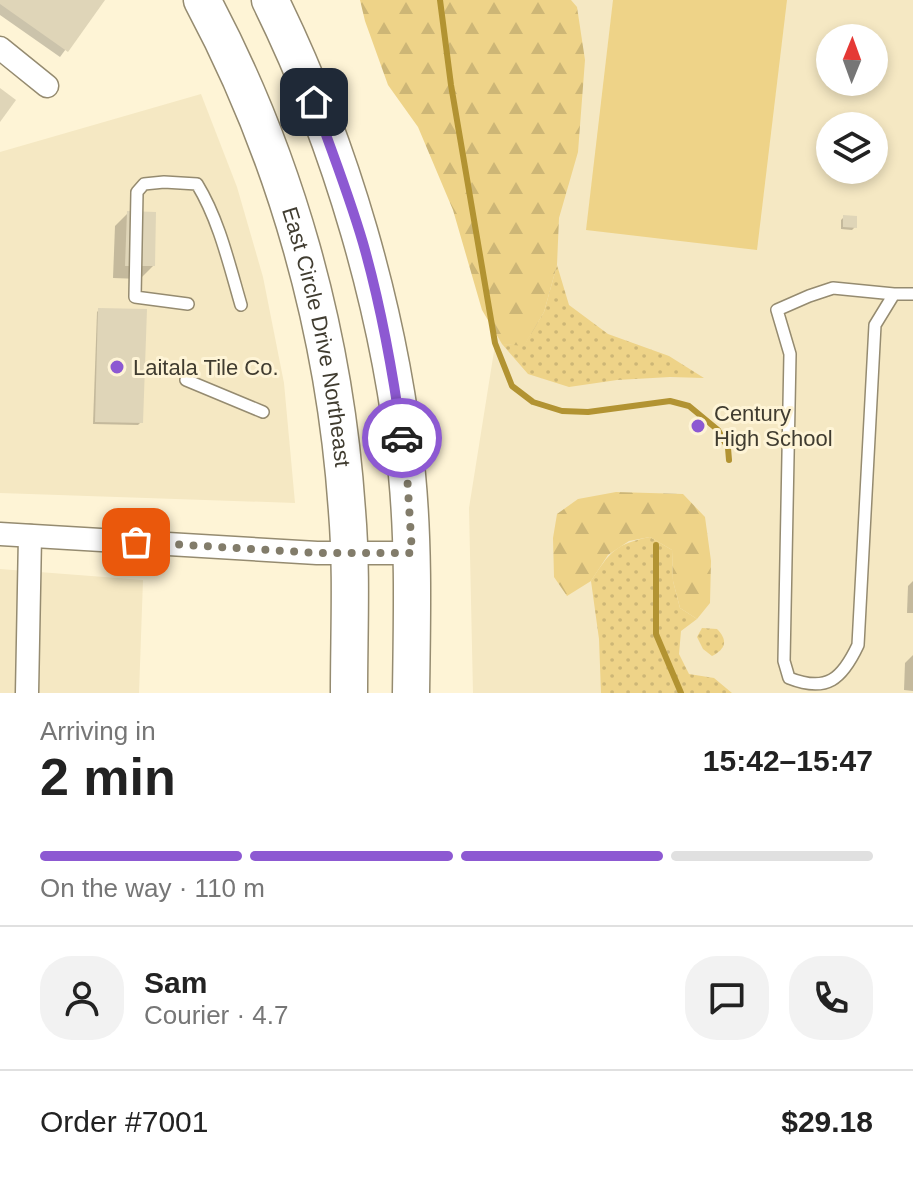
<!DOCTYPE html>
<meta charset="utf-8">
<style>
:root{--surface:#fff;--page:#f2f2f2;--text:#222;--muted:#767676;--line:#e0e0e0;--accent:#8d59d2}
body{margin:0;font-family:Arial,sans-serif;background:var(--page);color:var(--text);height:100vh;display:flex;flex-direction:column;font-size:30px;white-space:nowrap}
*{box-sizing:border-box;margin:0}
p{font-size:26px;color:var(--muted)}
.icon{flex:none;width:44px;height:44px;fill:none;stroke:currentColor;stroke-width:2;stroke-linecap:round;stroke-linejoin:round}
.map{position:relative;height:693px;overflow:hidden}
.drawer{display:flex;flex-direction:column;background:var(--surface);flex:1}
.drawer>*{flex:none}
.needle{width:52px;rotate:1deg}
.fabs{position:absolute;left:816px;top:24px;display:grid;gap:16px}
.fabs a{display:grid;place-items:center;width:72px;height:72px;border-radius:50%;background:var(--surface);box-shadow:0 4px 12px #0003;font-size:40px}
.pin{position:absolute;display:grid;place-items:center;width:68px;height:68px;color:#fff;margin:-34px;border-radius:16px;box-shadow:0 4px 12px #0006}
.courier{position:absolute;display:grid;place-items:center;width:80px;height:80px;margin:-40px;border:6px solid #8d59d2;border-radius:50%;background:#fff;color:#222;box-shadow:0 2px 10px #0007}
.headline em{font-style:normal;font-weight:700}
.headline div{display:flex;flex-direction:column-reverse}
.headline{display:flex;align-items:center;justify-content:space-between;height:136px;padding:0 40px}
h1{font-size:52px;font-weight:700;line-height:60px}
.bar{display:grid;grid-template-columns:repeat(4,1fr);gap:12px 8px;align-content:center;height:96px;padding:0 40px}
.bar i{height:10px;border-radius:6px;background:var(--line)}
.bar .active{background:var(--accent)}
.bar p{grid-column:span 4}
.line{display:flex;align-items:center;gap:20px;padding:0 40px;border-top:2px solid var(--line)}
.line div{flex:1}
.round{display:grid;place-items:center;flex:none;width:84px;height:84px;border-radius:32px;background:var(--page)}
.map>svg:first-child{display:block}
.built{fill:#f5e8c3;fill-rule:evenodd}
.grass{fill:url(#grass-dots)}
.forest{fill:url(#forest-firs)}
.pitch{fill:#eed388}
.shadow{fill:#0003}
.lines{fill:none;stroke-linecap:round;stroke-linejoin:round}
.stream{stroke:#b29332;stroke-width:6}
.building{fill:#dfd5b8}
.service-casing{stroke:#958b70;stroke-width:14}
.minor-casing{stroke:#958b70;stroke-width:25}
.primary-casing{stroke:#958b70;stroke-width:39}
.service{stroke:#fff;stroke-width:11}
.minor{stroke:#fff;stroke-width:22}
.primary{stroke:#fff;stroke-width:36}
.done{stroke:#827c6a;stroke-width:8;stroke-dasharray:0 14.4}
.route{stroke:#8d59d2;stroke-width:10}
.poi-dot{fill:#8d59d2;stroke:#fef4d6;stroke-width:3}
.labels{text-anchor:middle;dominant-baseline:central;stroke-width:6;stroke-linejoin:round;paint-order:stroke}
.street-label{font-size:22px;fill:#403c30;stroke:#fef4d6}
.poi-label{font-size:22px;fill:#403c30;stroke:#fef4d6;text-anchor:start}
</style>
<div class="map">
<svg width="913" height="693" viewBox="0 0 913 693">
<defs>
<pattern id="grass-dots" width="8" height="8" patternUnits="userSpaceOnUse" patternTransform="scale(2)"><rect width="8" height="8" fill="#eed388"/><path d="M2 2h.1M6 6h.1" fill="none" stroke="#cdb676" stroke-width="1.8" stroke-linecap="round"/></pattern>
<pattern id="forest-firs" width="22" height="20" patternUnits="userSpaceOnUse" patternTransform="scale(2)"><rect width="22" height="20" fill="#eed388"/><path d="M5 1l3.5 6h-7zM16 11l3.5 6h-7z" fill="#cdb676"/></pattern>
</defs>
<rect width="100%" height="100%" fill="#fef4d6"/>
<g class="built">
<path d="M550,0H913V693H473L469,508ZM830,38H874V82H830ZM830,126H874V170H830Z"/>
<path d="M201,94L237,187L263,277L284,383L295,503L0,493V152Z"/>
<path d="M0,569L143,580L139,693H0Z"/>
</g>
<g class="grass">
<path d="M557,265L569,305L608,334L669,356L704,378L670,377L617,380L569,387L528,374L502,344L524,345L544,312Z"/>
<path d="M650,537L672,550L673,581L680,608L697,619L681,631L679,654L689,674L714,678L732,693H601L599,639L591,581C610,552 615,544 650,537Z"/>
<path d="M702,628L717,629C728,640 726,649 712,656L703,649L697,637Z"/>
</g>
<g class="forest">
<path d="M360,0H571L577,7L585,60L578,152L559,218L557,265L544,312L524,346L502,344L482,310L453,210L418,127L388,85L365,21Z"/>
<path d="M616,492L683,494L705,517L711,561L710,603L697,619L680,608L673,581L672,550L650,537L629,541L608,555L591,581L567,596L554,577L553,538L557,514L578,499Z"/>
</g>
<path class="pitch" d="M613,0H787L757,250L586,230Z"/>
<g class="shadow">
<path d="M0,0H102L60,57L0,15Z"/>
<path d="M128,213L153,266L140,279L113,278L115,226Z"/>
<path d="M844,217L855,227L852,230L841,229V220Z"/>
<path d="M99,310L141,422L138,425L93,424L97,312Z"/>
<path d="M913,581V613H907L908,586Z"/>
<path d="M913,655V691L904,690L905,663Z"/>
</g>
<g class="lines">
<g class="stream">
<path d="M440,0L451,85L495,343L512,386L533,402L562,411L588,412L670,401L689,406L718,430L728,448L729,460"/>
<path d="M656,545V634L681,693"/>
</g>
</g>
<g class="building">
<path d="M0,0H105L68,52L0,4Z"/>
<path d="M0,88L16,100L0,122Z"/>
<path d="M127,211L156,212L155,266H125Z"/>
<path d="M843,215L857,216V228L843,227Z"/>
<path d="M98,308L147,309L143,423L95,422Z"/>
</g>
<g class="lines">
<g class="service-casing">
<g id="service">
<path d="M894,294L875,325L858,645C842,679 827,693 789,678L784,661L790,354L777,310L809,296L833,288L894,294H913"/>
<path d="M188,304L135,297L137,192L144,184L164,182L197,184C219,220 229,264 241,305"/>
<path d="M186,380L263,412"/>
</g>
</g>
<g class="minor-casing">
<g id="minor">
<path d="M0,48L47,86"/>
<path d="M0,534L317,553H412"/>
<path d="M27,693L30,536"/>
</g>
</g>
<g class="primary-casing">
<g id="primary">
<path id="s1" d="M202,0C286,157 335,333 347,511C352,571 349,632 349,693"/>
<path d="M270,0C341,144 391,315 407,475C414,548 412,620 411,693"/>
</g>
</g>
<use href="#service" class="service"/>
<use href="#minor" class="minor"/>
<use href="#primary" class="primary"/>
</g>
<g class="lines">
<path class="done" d="M136,542L317,553H412L407,474L402,438"/>
<path class="route" d="M314,102C331,149 349,195 363,243C381,306 393,373 402,438"/>
</g>
<g class="poi-dot">
<circle cx="117" cy="367" r="8"/>
<circle cx="698" cy="426" r="8"/>
</g>
<g class="labels">
<g class="street-label">
<text stroke="none"><textPath href="#s1" startOffset="358">East Circle Drive Northeast</textPath></text>
</g>
<g class="poi-label">
<text x="133" y="367">Laitala Tile Co.</text>
<text x="714" y="413">Century<tspan x="714" dy="25">High School</tspan></text>
</g>
</g>
</svg>
<div class="fabs">
<a><svg class="needle" viewBox="-14 -14 28 28"><path d="M0-13l5 13h-10z" fill="#e53935"/><path d="M0 13l5-13h-10z" fill="#767676"/></svg></a>
<a><svg class="icon" aria-label="layers" viewBox="0 0 24 24"><path d="M12 4l9 5-9 5-9-5zM3 14l9 5 9-5"/></svg></a>
</div>
<div class="pin" style="left:136px;top:542px;background:#ea580c"><svg class="icon" aria-label="bag" viewBox="0 0 24 24"><path d="M5 8h14l-1 12H6zM9 8a3 3 0 0 1 6 0"/></svg></div>
<div class="pin" style="left:314px;top:102px;background:#1f2937"><svg class="icon" aria-label="home" viewBox="0 0 24 24"><path d="M3 11l9-7 9 7M6 9v11h12V9"/></svg></div>
<div class="courier" style="left:402px;top:438px"><svg class="icon" aria-label="car" viewBox="0 0 24 24"><path d="M5 17H2v-5l4-1 3-4h7l3 4 3 1v5h-3M9 17h6M6 11h13"/><circle cx="7" cy="17" r="2"/><circle cx="17" cy="17" r="2"/></svg></div>
</div>
<section class="drawer">
<div class="headline"><div><h1>2 min</h1><p>Arriving in</p></div><em>15:42–15:47</em></div>
<div class="bar"><i class="active"></i><i class="active"></i><i class="active"></i><i></i><p>On the way · 110 m</p></div>
<div class="line" style="height:144px"><a class="round"><svg class="icon" aria-label="person" viewBox="0 0 24 24"><circle cx="12" cy="8" r="4"/><path d="M4 21q1-7 8-7t8 7"/></svg></a><div><b>Sam</b><p>Courier · 4.7</p></div><a class="round"><svg class="icon" aria-label="chat" viewBox="0 0 24 24"><path d="M4 5h16v11H9l-5 4z"/></svg></a><a class="round"><svg class="icon" aria-label="phone" viewBox="0 0 24 24"><path d="M5 4h4l2 5-3 2q2 4 5 5l2-3 5 2v4C11 20 4 13 5 4z"/></svg></a></div>
<div class="line" style="height:104px"><div>Order #7001</div><b>$29.18</b></div>
</section>
